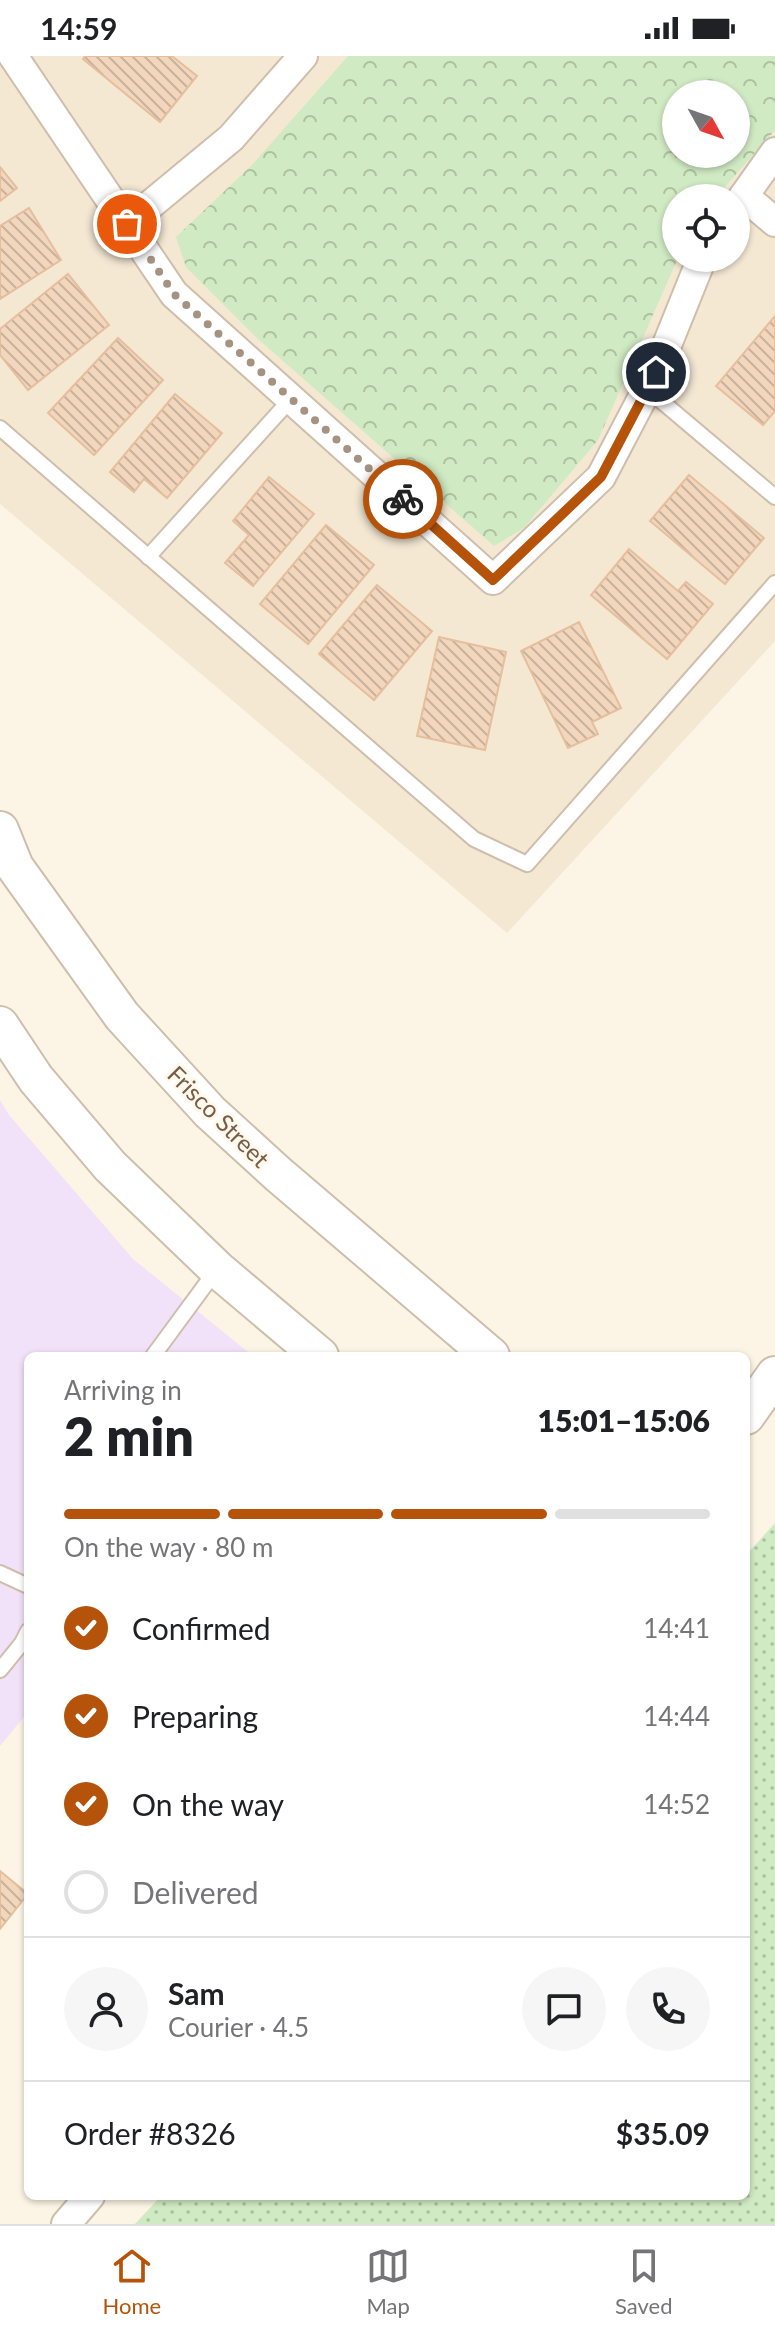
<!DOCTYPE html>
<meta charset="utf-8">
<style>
:root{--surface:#fff;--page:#f6f6f6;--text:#202124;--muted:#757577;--line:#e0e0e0;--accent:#b45309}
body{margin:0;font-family:Lato,sans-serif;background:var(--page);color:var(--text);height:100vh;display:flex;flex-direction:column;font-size:30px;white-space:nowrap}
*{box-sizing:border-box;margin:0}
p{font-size:26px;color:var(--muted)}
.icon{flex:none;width:44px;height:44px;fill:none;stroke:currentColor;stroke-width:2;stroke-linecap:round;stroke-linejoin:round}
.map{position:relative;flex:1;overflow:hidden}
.side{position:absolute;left:24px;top:1296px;width:726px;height:848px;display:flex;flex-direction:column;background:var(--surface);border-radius:12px;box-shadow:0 2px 6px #0004}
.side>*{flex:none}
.needle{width:52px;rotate:130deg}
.controls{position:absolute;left:662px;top:24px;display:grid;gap:16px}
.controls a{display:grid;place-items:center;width:88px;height:88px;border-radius:50%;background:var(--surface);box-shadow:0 2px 6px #0004;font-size:40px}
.pin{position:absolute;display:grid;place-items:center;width:68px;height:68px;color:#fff;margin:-34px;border:4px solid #fff;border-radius:50%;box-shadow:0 2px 8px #0007}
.courier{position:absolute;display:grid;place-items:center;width:80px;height:80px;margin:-40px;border:6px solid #b45309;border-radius:50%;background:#fff;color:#222;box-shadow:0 2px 10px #0007}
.summary em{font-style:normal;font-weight:800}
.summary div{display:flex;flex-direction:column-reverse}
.summary{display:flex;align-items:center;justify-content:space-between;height:136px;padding:0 40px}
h1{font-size:52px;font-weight:800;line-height:60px}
.bar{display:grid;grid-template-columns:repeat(4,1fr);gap:12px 8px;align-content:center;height:96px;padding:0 40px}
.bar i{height:10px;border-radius:6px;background:var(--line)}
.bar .on{background:var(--accent)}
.bar p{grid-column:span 4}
.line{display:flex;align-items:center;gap:20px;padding:0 40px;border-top:2px solid var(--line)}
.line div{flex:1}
.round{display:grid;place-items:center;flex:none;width:84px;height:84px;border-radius:42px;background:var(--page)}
ol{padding:0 40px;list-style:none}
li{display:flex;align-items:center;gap:24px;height:88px}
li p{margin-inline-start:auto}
li .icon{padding:8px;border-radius:50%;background:var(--accent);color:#fff;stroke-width:4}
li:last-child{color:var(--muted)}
li i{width:44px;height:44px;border:4px solid var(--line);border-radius:50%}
.status{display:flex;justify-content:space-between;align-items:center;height:56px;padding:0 40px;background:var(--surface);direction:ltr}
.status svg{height:22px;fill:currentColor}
.menu{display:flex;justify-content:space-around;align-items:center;height:112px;border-top:2px solid var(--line);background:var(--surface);font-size:22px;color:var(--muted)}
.menu a{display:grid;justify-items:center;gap:4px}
.menu .on{color:var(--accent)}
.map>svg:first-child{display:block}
.residential{fill:#f4e8d3;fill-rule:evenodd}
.education{fill:#f2e2f9}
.grass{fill:url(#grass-dots)}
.park{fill:url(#park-crowns);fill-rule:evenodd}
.building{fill:url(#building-back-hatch);stroke:#e5bf9d;stroke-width:2}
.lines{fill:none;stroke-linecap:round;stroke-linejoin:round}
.service-casing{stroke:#cebeab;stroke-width:18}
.minor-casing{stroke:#cebeab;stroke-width:32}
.tertiary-casing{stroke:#cebeab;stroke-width:40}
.service{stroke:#fff;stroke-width:14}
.minor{stroke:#fff;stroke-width:28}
.tertiary{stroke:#fff;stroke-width:36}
.done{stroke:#a59280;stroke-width:8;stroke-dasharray:0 14.4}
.route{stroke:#b45309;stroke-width:10}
.labels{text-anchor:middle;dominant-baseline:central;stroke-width:6;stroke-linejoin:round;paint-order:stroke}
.street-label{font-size:24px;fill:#765d4a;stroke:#fff9eb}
</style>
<div class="status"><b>14:59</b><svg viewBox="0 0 49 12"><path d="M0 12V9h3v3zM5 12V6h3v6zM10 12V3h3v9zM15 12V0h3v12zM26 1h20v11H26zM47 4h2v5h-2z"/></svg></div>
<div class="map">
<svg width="775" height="2168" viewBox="0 0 775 2168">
<defs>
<pattern id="grass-dots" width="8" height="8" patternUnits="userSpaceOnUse" patternTransform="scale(2)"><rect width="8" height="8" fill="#d0eac3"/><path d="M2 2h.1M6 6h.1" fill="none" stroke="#adc1a0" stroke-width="1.8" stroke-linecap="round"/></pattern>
<pattern id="park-crowns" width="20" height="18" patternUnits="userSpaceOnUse" patternTransform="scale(2)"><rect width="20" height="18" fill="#d0eac3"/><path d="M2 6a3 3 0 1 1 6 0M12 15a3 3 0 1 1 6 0" fill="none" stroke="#adc1a0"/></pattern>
<pattern id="building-back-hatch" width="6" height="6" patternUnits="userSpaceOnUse" patternTransform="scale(2)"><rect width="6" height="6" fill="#f2d7bd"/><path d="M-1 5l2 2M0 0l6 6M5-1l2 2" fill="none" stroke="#c9b29c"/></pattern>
</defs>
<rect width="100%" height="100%" fill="#fcf5e5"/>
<path class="residential" d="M0,0H775V585L507,877L0,448ZM676,38H736V98H676ZM676,142H736V202H676Z"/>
<path class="education" d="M0,1044L9,1059L133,1203L253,1300H28V1656L0,1690Z"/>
<path class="grass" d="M775,1467V2168H135L161,2140H746V1499Z"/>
<path class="park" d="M348,0H775V74L715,142H676L678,202L598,384L524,472L494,490L258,283L186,211L176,181L252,109ZM676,38H736V98H676Z"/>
<g class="building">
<path d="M85,0H172L197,20L160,66L83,3Z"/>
<path d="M0,111L17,132L0,145Z"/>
<path d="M29,152L61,204L0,243V170Z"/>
<path d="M68,218L109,269L28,334L0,299V273Z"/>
<path d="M775,260V355L763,369L716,330Z"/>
<path d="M118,282L163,324L94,399L48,357Z"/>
<path d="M175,338L222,377L167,442L144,423L134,436L110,416Z"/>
<path d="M689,419L764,482L725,528L650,465Z"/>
<path d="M269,421L314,458L253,530L225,507L249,479L233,465Z"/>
<path d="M326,469L374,509L308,588L260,548Z"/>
<path d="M629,493L678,535L686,526L713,548L667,603L591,539Z"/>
<path d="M377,529L432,575L374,644L319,598Z"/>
<path d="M579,566L621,652L592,666L598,678L568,692L521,595Z"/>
<path d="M439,581L506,596L485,694L417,680Z"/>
<path d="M0,1815L28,1838L0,1873Z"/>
</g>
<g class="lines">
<g class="service-casing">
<g id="service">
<path d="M647,333L775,441"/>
<path d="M0,372L474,783L527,808L775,527"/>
<path d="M148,501L291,343"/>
<path d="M153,1300L217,1213"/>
<path d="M0,1517L28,1530"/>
<path d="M0,1614L22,1587L28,1575"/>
</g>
</g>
<g class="minor-casing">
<g id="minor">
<path d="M13,0L174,238L493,524L601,421L656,316L702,202"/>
<path d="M744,140L775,166"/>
<path d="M736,151L775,96"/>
<path d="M127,168L231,82L303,0"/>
<path d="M66,2168L90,2140"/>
</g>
</g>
<g class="tertiary-casing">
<g id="tertiary">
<path d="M0,774L15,811L122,960L210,1056L278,1118L491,1300"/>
<path d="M0,969L36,1023L110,1110L217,1213L320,1300"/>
<path d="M746,1360L775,1319"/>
</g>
</g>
<use href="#service" class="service"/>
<use href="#minor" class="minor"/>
<use href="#tertiary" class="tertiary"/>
</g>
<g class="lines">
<path class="done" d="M127,168L174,238L403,443"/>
<path class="route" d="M403,443L493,524L601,421L656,316"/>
</g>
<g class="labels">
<g class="street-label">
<text transform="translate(219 1060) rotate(45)">Frisco Street</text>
</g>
</g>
</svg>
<div class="controls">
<a><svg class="needle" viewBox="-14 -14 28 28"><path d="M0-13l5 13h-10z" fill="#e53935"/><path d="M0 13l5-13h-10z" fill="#757577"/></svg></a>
<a><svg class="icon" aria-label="locate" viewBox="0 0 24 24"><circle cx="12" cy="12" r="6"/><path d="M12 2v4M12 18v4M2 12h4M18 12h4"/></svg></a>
</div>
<div class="pin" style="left:127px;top:168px;background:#ea580c"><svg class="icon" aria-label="bag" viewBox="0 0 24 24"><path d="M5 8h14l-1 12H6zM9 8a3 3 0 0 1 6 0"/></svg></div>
<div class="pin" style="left:656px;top:316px;background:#1f2937"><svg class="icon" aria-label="home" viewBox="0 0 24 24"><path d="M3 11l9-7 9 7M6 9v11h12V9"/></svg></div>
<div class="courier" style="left:403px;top:443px"><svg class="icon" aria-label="bike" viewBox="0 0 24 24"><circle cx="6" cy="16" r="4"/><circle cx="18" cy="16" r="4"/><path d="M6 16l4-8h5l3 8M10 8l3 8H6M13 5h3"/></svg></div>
<section class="side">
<div class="summary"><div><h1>2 min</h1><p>Arriving in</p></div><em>15:01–15:06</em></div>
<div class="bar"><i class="on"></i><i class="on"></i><i class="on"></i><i></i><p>On the way · 80 m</p></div>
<ol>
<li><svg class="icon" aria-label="check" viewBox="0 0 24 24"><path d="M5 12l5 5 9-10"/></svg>Confirmed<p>14:41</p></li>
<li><svg class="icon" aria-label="check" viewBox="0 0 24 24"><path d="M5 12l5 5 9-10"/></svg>Preparing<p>14:44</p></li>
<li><svg class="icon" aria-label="check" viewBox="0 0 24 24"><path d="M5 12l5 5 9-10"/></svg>On the way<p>14:52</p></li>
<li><i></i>Delivered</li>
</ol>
<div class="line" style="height:144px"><a class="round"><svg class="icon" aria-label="person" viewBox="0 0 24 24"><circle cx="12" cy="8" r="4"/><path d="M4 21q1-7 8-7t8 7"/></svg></a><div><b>Sam</b><p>Courier · 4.5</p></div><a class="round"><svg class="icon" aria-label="chat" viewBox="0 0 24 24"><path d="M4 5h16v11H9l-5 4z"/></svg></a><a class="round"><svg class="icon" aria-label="phone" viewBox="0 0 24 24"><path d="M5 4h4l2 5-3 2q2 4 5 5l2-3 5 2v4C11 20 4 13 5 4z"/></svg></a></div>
<div class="line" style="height:104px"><div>Order #8326</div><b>$35.09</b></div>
</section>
</div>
<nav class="menu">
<a class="on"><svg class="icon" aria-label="home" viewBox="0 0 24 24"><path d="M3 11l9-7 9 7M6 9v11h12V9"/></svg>Home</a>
<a><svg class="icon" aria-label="map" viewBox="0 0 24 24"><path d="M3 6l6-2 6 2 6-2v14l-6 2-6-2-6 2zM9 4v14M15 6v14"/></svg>Map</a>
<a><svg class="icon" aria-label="saved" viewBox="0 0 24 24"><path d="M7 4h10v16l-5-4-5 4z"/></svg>Saved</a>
</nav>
